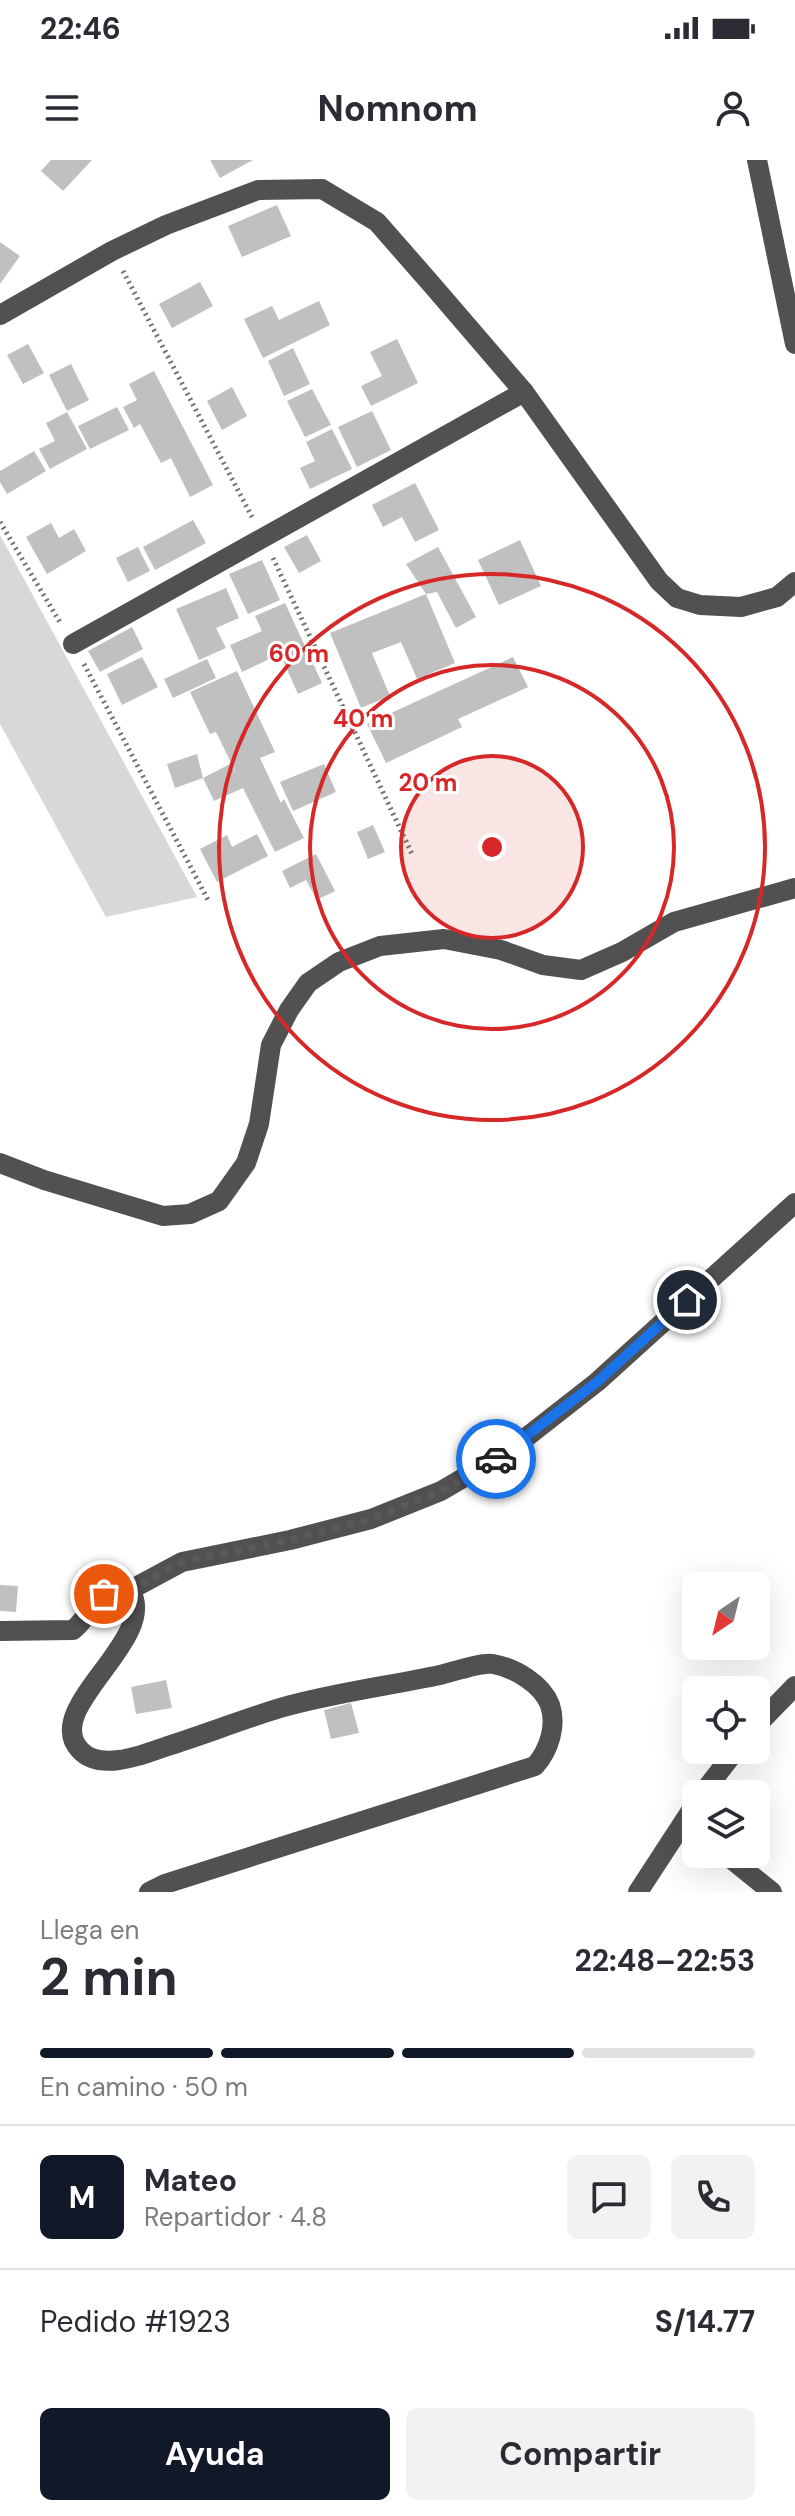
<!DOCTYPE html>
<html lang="es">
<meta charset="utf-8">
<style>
:root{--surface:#fff;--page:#f2f2f3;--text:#2b2b33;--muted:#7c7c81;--line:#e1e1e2;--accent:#111827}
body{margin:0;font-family:"DM Sans",sans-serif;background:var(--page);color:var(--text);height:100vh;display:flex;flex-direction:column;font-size:30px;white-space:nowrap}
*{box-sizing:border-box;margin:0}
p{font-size:26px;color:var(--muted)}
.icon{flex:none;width:44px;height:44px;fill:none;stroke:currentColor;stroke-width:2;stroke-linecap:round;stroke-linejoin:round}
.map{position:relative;height:1732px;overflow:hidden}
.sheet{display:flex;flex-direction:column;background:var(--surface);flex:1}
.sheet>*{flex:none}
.needle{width:52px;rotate:215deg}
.buttons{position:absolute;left:682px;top:1412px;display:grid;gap:16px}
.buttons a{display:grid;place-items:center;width:88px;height:88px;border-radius:12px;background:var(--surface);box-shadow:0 8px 32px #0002;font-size:40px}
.pin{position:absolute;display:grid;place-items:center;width:68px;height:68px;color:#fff;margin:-34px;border:4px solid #fff;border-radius:50%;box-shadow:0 2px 8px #0007}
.courier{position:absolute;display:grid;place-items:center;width:80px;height:80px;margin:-40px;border:6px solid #1a73e8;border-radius:50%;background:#fff;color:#222;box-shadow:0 2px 10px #0007}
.summary em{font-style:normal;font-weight:700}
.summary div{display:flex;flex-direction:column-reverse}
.summary{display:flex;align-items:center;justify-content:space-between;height:136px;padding:0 40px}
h1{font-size:52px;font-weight:700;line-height:60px}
.bar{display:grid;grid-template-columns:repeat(4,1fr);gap:12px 8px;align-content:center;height:96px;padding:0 40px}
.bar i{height:10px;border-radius:6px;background:var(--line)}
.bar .active{background:var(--accent)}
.bar p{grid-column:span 4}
.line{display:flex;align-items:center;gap:20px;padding:0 40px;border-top:2px solid var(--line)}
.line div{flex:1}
.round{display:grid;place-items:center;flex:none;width:84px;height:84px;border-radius:12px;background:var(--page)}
.button{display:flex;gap:16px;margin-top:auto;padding:16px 40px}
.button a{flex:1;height:92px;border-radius:12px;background:var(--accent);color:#fff;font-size:32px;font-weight:700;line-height:92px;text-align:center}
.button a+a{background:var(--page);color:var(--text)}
.status{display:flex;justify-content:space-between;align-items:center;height:56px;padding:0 40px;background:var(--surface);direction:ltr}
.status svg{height:22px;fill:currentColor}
header{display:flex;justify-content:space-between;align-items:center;height:104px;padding:0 40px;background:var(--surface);font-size:36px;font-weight:700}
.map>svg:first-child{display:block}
.green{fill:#d8d8d8}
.building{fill:#c0c0c0}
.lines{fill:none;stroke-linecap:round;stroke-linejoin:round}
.path{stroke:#737373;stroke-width:5;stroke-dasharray:2 4;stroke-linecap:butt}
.minor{stroke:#515151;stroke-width:20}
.done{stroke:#595959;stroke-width:8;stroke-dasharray:0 14.4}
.route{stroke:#1a73e8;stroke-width:10}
.ring{fill:none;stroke:#d62828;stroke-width:4}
.centre{fill:#d62828;stroke:#fff;stroke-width:4}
.ring-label{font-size:24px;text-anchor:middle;font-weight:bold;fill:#d62828;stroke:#fff;stroke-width:6;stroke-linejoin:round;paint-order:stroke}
</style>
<div class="status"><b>22:46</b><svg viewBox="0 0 49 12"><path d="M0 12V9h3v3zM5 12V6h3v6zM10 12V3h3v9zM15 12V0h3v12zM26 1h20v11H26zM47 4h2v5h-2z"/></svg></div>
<header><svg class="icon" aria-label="menu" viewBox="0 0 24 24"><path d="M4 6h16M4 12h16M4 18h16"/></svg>Nomnom<svg class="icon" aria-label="person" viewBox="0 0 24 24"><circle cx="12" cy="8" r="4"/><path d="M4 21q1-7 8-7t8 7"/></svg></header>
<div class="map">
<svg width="795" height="1732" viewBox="0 0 795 1732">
<rect width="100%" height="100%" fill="#fff"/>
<path class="green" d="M0,375L197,737L106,757L0,564Z"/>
<g class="building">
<path d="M51,0H92L63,31L41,11Z"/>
<path d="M210,0H253L220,18Z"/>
<path d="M277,45L291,76L242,97L228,66Z"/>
<path d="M0,82L20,96L0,124Z"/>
<path d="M200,122L213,146L172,168L159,144Z"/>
<path d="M319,141L330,165L263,198L244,159L272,146L279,160Z"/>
<path d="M397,179L418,223L371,246L361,226L382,216L370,192Z"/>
<path d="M28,184L44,213L23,224L7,195Z"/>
<path d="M293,188L310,224L284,236L268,201Z"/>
<path d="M71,204L89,240L67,251L49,215Z"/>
<path d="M154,211L213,325L190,337L171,298L161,303L140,264L134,268L123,247L137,240L129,224Z"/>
<path d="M232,227L247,256L222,270L207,241Z"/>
<path d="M312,229L331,265L305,277L287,241Z"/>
<path d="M117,247L129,270L90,289L78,266Z"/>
<path d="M372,251L391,290L357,307L338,267Z"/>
<path d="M67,252L87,289L50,309L39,289L55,281L46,263Z"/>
<path d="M332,269L352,309L310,329L300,308L315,301L306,282Z"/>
<path d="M34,291L46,311L7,334L0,322V311Z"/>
<path d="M415,323L439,370L415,382L402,357L383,367L372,345Z"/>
<path d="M193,360L206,383L155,410L143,387Z"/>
<path d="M51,363L59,378L74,369L86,391L47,414L26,377Z"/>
<path d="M307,375L321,401L299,413L284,387Z"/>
<path d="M520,380L541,426L499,445L478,400Z"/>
<path d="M138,387L150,411L128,422L116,398Z"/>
<path d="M438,387L476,457L456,468L437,432L426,434L455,503L417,519L401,482L372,493L390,536L361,548L330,473L426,434L406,404Z"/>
<path d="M262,400L280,440L248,454L229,414Z"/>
<path d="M226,428L239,458L216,468L226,488L199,500L176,449Z"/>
<path d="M285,443L322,523L298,534L280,494L242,512L230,485L262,471L255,456Z"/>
<path d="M132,467L143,489L100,512L88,491Z"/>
<path d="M142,497L158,527L122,545L107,514Z"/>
<path d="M513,497L528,527L458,559L462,567L386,603L367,564Z"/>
<path d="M207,499L216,518L173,538L164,519Z"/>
<path d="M237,511L275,592L260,598L281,643L284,639L304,678L275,692L243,628L214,641L203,618L230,604L236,613L216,572L210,574L190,532Z"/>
<path d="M197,594L203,618L175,628L167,604Z"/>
<path d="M324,604L336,632L293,651L280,622Z"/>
<path d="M373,665L385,692L368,699L357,672Z"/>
<path d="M257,674L268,696L217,722L200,689L227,675L232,687Z"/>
<path d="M316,694L335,731L317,740L306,720L290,728L282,711Z"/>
<path d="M0,1425L18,1426L16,1452L0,1451Z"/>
<path d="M166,1520L172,1548L136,1554L131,1527Z"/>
<path d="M351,1543L359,1573L331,1579L324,1550Z"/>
</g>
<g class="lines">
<g class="path">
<path d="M123,111L252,357"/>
<path d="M0,362L61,464"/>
<path d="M273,398L412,694"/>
<path d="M84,504L208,740"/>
</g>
<g class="minor">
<path d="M757,0L795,184"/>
<path d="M0,155L112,91L166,65L258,30L322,29L377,62L433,126L524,232L659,421L677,438L700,445L741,447L777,437L795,422"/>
<path d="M73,484L524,232"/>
<path d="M0,1003L44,1020L163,1056L190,1054L219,1041L246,1003L259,964L271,885L289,850L308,823L339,802L380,786L444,779L501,790L543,805L581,810L622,792L674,762L795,728"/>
<path d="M130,1430L182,1402L290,1380L371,1359L441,1331L509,1291L597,1222L795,1043"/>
<path d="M0,1471L73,1470C95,1452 95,1424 130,1430C161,1479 40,1548 80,1590C90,1601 105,1602 119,1600C137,1598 155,1590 171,1585C208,1573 244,1559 280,1548C332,1533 388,1526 440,1515C453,1512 481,1502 493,1504C515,1508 542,1524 550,1545C557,1566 549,1590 535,1606L165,1724L149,1732"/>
<path d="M756,1566L795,1526"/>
<path d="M702,1634L736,1590"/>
<path d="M725,1694L772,1732"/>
<path d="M638,1732L696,1643"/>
</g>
</g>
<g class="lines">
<path class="done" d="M104,1434L116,1428L130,1430L182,1402L290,1380L371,1359L441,1331L496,1299"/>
<path class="route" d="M496,1299L597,1222L687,1140"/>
</g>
<circle cx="492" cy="687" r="91" fill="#d62828" fill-opacity=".12"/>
<g class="ring">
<circle cx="492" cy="687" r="91"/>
<circle cx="492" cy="687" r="182"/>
<circle cx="492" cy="687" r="273"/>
</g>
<circle cx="492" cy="687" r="12" class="centre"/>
<g class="ring-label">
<text x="299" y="502">60 m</text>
<text x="363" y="567">40 m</text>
<text x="428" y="631">20 m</text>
</g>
</svg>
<div class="buttons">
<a><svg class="needle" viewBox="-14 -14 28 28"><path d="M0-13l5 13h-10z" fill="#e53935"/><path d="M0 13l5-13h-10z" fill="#7c7c81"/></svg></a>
<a><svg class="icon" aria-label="locate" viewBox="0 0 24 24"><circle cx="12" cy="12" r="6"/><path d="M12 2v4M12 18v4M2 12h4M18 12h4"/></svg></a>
<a><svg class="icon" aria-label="layers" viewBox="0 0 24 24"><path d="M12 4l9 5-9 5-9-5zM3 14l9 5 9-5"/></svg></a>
</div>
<div class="pin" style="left:104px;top:1434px;background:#ea580c"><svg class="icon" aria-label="bag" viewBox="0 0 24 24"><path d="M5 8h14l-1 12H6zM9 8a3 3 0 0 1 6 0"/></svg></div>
<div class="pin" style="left:687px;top:1140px;background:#1f2937"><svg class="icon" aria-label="home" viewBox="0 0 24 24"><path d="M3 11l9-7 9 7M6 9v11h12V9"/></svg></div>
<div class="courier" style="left:496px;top:1299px"><svg class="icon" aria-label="car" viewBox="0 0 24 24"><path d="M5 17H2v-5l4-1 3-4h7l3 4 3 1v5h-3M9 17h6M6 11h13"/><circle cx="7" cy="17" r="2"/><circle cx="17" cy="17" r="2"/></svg></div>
</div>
<section class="sheet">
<div class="summary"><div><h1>2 min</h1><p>Llega en</p></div><em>22:48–22:53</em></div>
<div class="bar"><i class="active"></i><i class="active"></i><i class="active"></i><i></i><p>En camino · 50 m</p></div>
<div class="line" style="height:144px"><b class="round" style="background:var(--accent);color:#fff">M</b><div><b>Mateo</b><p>Repartidor · 4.8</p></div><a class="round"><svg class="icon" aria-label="chat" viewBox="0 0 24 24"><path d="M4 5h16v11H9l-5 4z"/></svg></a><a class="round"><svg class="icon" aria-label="phone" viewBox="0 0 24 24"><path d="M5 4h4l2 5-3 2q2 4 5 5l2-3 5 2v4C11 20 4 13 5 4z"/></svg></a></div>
<div class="line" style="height:104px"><div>Pedido #1923</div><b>S/14.77</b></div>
<div class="button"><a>Ayuda</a><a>Compartir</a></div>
</section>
